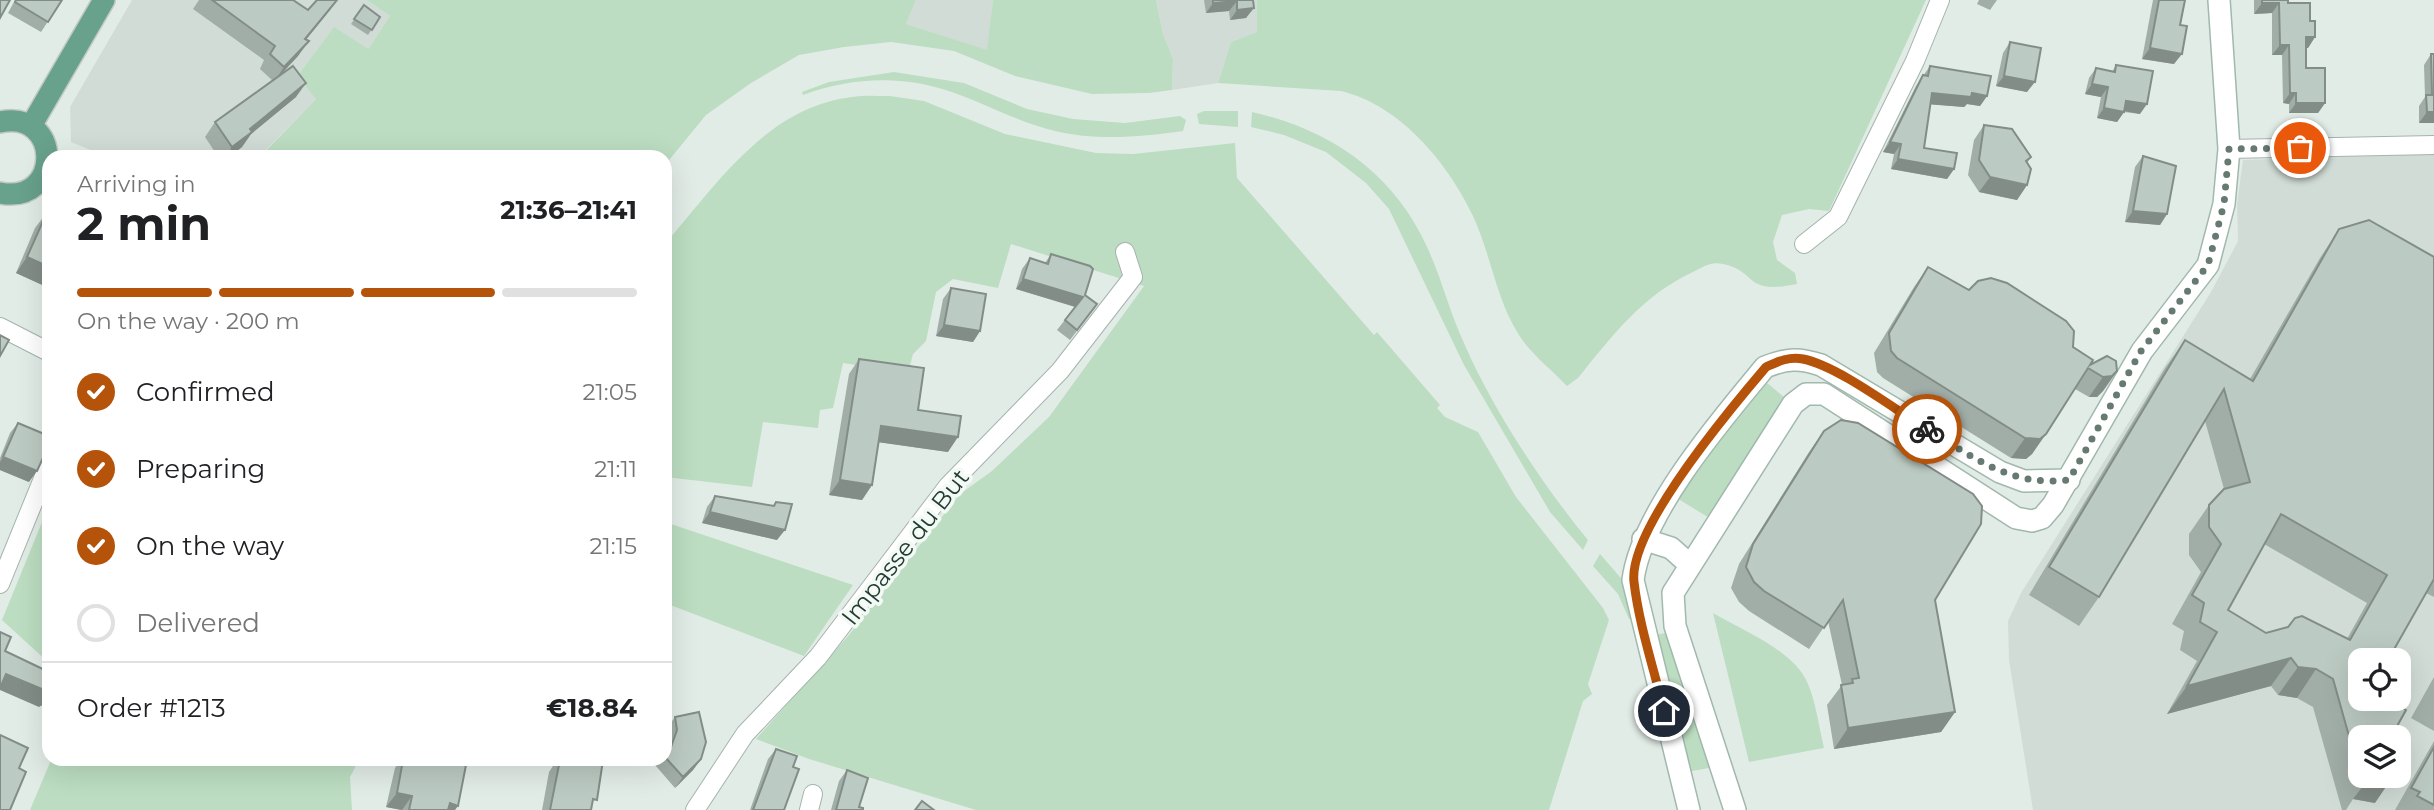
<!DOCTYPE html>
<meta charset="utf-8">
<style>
:root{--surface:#fff;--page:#f6f6f6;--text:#202124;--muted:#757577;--line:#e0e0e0;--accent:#b45309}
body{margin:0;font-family:Montserrat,sans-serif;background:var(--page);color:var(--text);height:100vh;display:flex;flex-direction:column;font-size:26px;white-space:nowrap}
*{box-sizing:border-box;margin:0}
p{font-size:23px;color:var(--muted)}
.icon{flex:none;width:38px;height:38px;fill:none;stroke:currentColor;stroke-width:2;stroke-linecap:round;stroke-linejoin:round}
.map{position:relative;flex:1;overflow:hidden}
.panel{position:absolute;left:42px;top:150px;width:630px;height:616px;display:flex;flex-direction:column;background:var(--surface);border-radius:21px;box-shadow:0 7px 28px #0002}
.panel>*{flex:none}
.tools{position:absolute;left:2348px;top:648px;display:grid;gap:14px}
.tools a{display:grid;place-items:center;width:63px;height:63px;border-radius:14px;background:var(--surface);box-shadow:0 7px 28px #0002;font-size:35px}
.pin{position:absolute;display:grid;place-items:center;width:60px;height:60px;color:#fff;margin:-30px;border:4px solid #fff;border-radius:50%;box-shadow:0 2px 7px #0007}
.courier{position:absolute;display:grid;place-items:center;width:70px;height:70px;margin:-35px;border:5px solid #b45309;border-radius:50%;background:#fff;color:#222;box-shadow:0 2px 9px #0007}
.headline em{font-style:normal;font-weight:700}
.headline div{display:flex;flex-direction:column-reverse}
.headline{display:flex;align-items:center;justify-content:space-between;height:119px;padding:0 35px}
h1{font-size:46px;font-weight:700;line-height:52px}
.bar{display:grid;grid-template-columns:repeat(4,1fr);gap:10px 7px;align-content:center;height:84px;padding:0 35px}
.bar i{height:9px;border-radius:5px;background:var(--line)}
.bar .active{background:var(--accent)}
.bar p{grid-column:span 4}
.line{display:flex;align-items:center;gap:18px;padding:0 35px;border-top:2px solid var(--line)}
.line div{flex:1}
ol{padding:0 35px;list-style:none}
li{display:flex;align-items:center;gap:21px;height:77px}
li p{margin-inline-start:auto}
li .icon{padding:7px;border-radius:50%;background:var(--accent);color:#fff;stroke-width:4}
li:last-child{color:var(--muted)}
li i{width:38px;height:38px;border:4px solid var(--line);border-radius:50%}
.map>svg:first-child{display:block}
.built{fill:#d1dcd6;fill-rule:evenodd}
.green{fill:#bcddc1}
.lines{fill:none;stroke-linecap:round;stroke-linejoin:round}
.street-casing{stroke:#a5b4ad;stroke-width:20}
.secondary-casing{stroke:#a1b8ad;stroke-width:24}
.primary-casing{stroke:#c1c9c6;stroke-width:24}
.street{stroke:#fff;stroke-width:18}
.secondary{stroke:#fff;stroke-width:21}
.primary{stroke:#68a18c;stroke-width:21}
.wall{fill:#a1aea7;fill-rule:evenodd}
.shaded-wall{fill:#838d88}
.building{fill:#bbcac2;stroke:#838d88;stroke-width:2;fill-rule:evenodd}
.done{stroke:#667a72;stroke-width:7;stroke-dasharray:0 12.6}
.route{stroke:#b45309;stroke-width:9}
.labels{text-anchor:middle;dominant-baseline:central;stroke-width:7;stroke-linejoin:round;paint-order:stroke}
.street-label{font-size:24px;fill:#233d33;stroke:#f3f9f5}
</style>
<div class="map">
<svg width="2434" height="810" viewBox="0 0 2434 810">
<rect width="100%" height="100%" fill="#e2ece7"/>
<g class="built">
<path d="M132,0H367L390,16L367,50L335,28L316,99L259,157H94L93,151L71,142L70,107Z"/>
<path d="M916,0H993L988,51L906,24Z"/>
<path d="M1156,0H1257V32L1231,42L1218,83L1172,90L1173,59L1163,34Z"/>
<path d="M2434,154V810H2033L2009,660L2008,621L2021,593L2211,292L2238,241L2237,204L2243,160ZM2361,660H2399V698H2361ZM2361,737H2399V775H2361Z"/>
</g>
<g class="green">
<path d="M367,0H916L906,24L987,50L993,0H1156L1163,34L1173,59L1172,90L1149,93L1092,94L1015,76L954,51L891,42L844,47L799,55L751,83L706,115L665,165V158H259L316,99L298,76L334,27L368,49L390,16Z"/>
<path d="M1257,0H1926L1829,211L1809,209L1782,215L1773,242L1777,260L1795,273L1797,284C1743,295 1759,272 1723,264C1711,261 1703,267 1693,272C1643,295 1612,336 1578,378L1567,386C1552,370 1531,354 1519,335C1496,299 1491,255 1473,216C1448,163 1400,105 1341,91L1218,83L1231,42L1257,32Z"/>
<path d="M894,72L964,83L1027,109L1073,119L1125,123L1180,116L1186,120L1183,131C1141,137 1096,141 1055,131C1021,123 992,107 960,95C908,75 855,76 803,95L802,92L829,82Z"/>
<path d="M890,96L924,101L1005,134L1096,153L1133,154L1235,143L1237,178L1374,335L1377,332L1440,405L1437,408L1445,417L1478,432L1516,497L1603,608L1609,620L1588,684L1592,694L1583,701L1549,810H976L809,759L756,739L849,635L960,494L992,471L1049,417L1144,286L1011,244L998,288L953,279L936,292L926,341L913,354L908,373L843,363L833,408L820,410L818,428L763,422L752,487L665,477V244C716,185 767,107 852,97C864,95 877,96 890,96Z"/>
<path d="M1204,111H1238V127L1199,124L1197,114Z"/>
<path d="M1252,112C1331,130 1394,173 1428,249C1442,280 1450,313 1464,343C1493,410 1542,484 1588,540L1583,550L1550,512L1464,365L1389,209L1366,183L1326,152L1284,135L1251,127Z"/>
<path d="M1766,382L1785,398L1711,519L1675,497L1753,386Z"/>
<path d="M49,505V663L2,620Z"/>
<path d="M665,522L853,585L804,656L665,603Z"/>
<path d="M1600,554L1626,584L1636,618L1629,619L1618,594L1593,566Z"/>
<path d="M1713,613C1743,631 1794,650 1808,684C1816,703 1819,727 1824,748L1749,762Z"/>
<path d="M1671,632L1691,715L1714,767L1687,772L1655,635Z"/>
<path d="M51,760H359L350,777L352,810H30Z"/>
</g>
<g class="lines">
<g class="street-casing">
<g id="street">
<path d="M2229,149L2434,145"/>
<path d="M1804,244L1838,217L1915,61L1940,0"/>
<path d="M0,327L49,352"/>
<path d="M0,584L49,464"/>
<path d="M695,810L745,734L818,657L948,486L1060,371L1133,277L1125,252"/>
<path d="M809,810L813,794"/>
</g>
</g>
<g class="secondary-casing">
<g id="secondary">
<path d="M1643,539L1671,548L1689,564"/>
<path d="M1689,810L1633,580C1642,512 1721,420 1765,367C1787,358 1800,358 1821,365L2000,472L2024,481L2069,480"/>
<path d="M1735,810L1675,626L1673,593L1793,404L1806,394H1824L2016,518L2032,521L2042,518L2053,505L2142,351L2208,265L2224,204L2229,149L2219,0"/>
</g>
</g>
<g class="primary-casing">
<g id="primary">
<path d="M0,122C62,109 63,205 0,193"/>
<path d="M31,126L104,0"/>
</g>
</g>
<use href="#street" class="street"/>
<use href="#secondary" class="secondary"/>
<use href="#primary" class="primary"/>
</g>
<g class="wall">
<path d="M15,0H62L41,32L8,13Z"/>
<path d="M199,0H293L308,10L337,0L306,39L298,56L278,77L296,97L251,134L242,147L228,158H219L205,137L215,122L273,81L260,69L264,60L193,9Z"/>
<path d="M1204,0H1253L1246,18L1230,20L1229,11L1206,13Z"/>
<path d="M1979,0H1997L1990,10L1977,4Z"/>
<path d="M2153,0H2185L2174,64L2142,59Z"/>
<path d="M2254,0H2288V3L2310,21L2315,37L2308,48H2306V68L2325,103L2318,113H2289V104L2283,103L2282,55H2272V13L2254,14Z"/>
<path d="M364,5L380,17L368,35L351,24Z"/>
<path d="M2010,42L2027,92L1996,86L2003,53Z"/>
<path d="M2431,54H2434V123H2419V106L2425,97L2424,65Z"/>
<path d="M2116,65L2140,114L2124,112L2117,122L2097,118L2101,97L2085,94L2089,78L2096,68L2112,72Z"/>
<path d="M1930,66L1987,96L1980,106L1967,104L1964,107L1930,104L1924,148L1954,169L1947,179L1891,169L1894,154L1883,152L1916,86Z"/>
<path d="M1984,125L2031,157L2027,163V185L2017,200L1979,192L1968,175L1974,140Z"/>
<path d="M2143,156L2167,214L2160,225L2125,222L2135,167Z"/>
<path d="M47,212L49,213V288L16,273L35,228Z"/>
<path d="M2339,229L2434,257V597L2426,593L2361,660V737L2375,803L2353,799L2346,810H2342L2313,707L2297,698L2278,695L2271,686L2167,714L2197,661L2180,650L2184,631L2172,624L2201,572L2189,555V534L2209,505L2224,489L2205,421L2099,597L2079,626L2029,595L2165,368L2185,340L2250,379L2320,258ZM2264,544L2367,603L2347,639L2288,627L2266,633L2228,610Z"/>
<path d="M1051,254L1085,295L1089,315L1070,340L1057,330L1075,307L1016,289L1022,269L1030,258L1045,263Z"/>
<path d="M1928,267L2073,347L2090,365L2117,371L2103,391L2097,397H2089L2075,389L2032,454L2026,459L2011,458L1883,378L1877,372L1874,353L1914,287Z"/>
<path d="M951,288L980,331L973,342L936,336L943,299Z"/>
<path d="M859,359L918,410L948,452L878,442L872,485L862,500L829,495L849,374Z"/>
<path d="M18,423L29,482L0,470V458L10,433Z"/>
<path d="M1824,431L1935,600L1955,712L1941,732L1834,749L1827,705L1842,685L1828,621L1809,649L1749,611L1739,602L1731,588L1739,564L1809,452Z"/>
<path d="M715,496L773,506L776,502L777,540L702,523L707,507Z"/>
<path d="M2434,677V731L2411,718Z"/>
<path d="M675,717L701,759L693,770L675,788L655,765L659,760H665V752L669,741L667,728Z"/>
<path d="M2434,741V810H2395Z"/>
<path d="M776,749L793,767L784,810H750L768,759Z"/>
<path d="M401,760H464L455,810H401L386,807L395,768Z"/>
<path d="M556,760H603L591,810H542L549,772L555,763Z"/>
<path d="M847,770L859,807L863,810H831L839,781Z"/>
</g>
<g class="shaded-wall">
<path d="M337,0L330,10L295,53L305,39Z"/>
<path d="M1237,1L1229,11L1206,13L1213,3Z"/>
<path d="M2262,3H2279L2272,13L2254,14Z"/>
<path d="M1254,8L1246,18L1230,20L1237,10Z"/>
<path d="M2306,37H2315L2308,48H2298Z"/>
<path d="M309,41L298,56L274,82L284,67Z"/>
<path d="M2280,45H2289L2282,55H2272Z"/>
<path d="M2150,48L2182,54L2174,64L2142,59Z"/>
<path d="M2004,76L2035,82L2027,92L1996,86Z"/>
<path d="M306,83L296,97L251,134L242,147L228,158H225L232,147L250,129Z"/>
<path d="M2092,84L2108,87L2101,97L2085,94Z"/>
<path d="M1932,93H1972L1987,96L1980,106L1967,104L1964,107L1925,104Z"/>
<path d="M2290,93H2296L2289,104L2283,103Z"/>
<path d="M2126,101L2147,104L2140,114L2119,110Z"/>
<path d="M2296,103H2325L2318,113H2289Z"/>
<path d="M2104,108L2124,112L2117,122L2097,118Z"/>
<path d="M2427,112H2434V123H2419Z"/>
<path d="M1890,142L1901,144L1894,154L1883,152Z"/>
<path d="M1898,159L1954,169L1947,179L1891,169Z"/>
<path d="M1990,177L2027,185L2017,200L1979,192Z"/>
<path d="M2133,211L2167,214L2160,225L2125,222Z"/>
<path d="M27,257L49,267V288L16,273Z"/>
<path d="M1023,279L1083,297L1076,307L1016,289Z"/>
<path d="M944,325L980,331L973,342L936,336Z"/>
<path d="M2117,371L2103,391L2097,397H2089L2103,377Z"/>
<path d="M881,426L958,437L948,452L870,441Z"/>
<path d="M2046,434L2032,454L2026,459L2011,458L2025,438Z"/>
<path d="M3,457L37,471L29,482L0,470V462Z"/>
<path d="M840,480L872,485L862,500L829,495Z"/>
<path d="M710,512L785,530L777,540L702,523Z"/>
<path d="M2291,658L2271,686L2167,714L2187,686Z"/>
<path d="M2298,667L2316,669L2297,698L2278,695Z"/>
<path d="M6,674L49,692V698L46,703L39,707L0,690V683Z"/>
<path d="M1955,712L1941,732L1834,749L1848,728Z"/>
<path d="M701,759L693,770L675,788L683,777Z"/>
<path d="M2368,775H2394L2375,803L2353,799L2363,786Z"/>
<path d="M397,793L412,796L402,810L386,807Z"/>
<path d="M450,803L458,806L455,810H445Z"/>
</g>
<g class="building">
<path d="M0,0H10L0,18Z"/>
<path d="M16,0H62L48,22L15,2Z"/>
<path d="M212,0H293L308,10L317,0H337L305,39L309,41L284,67L270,54L275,46Z"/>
<path d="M1213,0H1253L1254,8L1237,10V1L1213,3Z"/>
<path d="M2159,0H2185L2180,25L2187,26L2182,54L2150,48Z"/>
<path d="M2262,0H2288V3H2310V21H2315V37H2306V68H2325V103H2296V93H2290L2289,45H2280L2279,3H2262Z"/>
<path d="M364,5L380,17L372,30L354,19Z"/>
<path d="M2010,42L2041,48L2035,82L2004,76Z"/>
<path d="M2431,54H2434V112H2427L2426,95H2432Z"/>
<path d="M2116,65L2153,71L2147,104L2126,101L2124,112L2104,108L2108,87L2092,84L2096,68L2115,72Z"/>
<path d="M293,66L306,83L250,129L252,132L232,147L215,122Z"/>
<path d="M1930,66L1991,76L1987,96L1972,93L1971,97L1932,93L1924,148L1957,153L1954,169L1898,159L1901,144L1890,142L1923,75L1928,76Z"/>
<path d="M1984,125L2012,129L2031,157L2026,161L2031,169L2027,185L1990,177L1979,160Z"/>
<path d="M2143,156L2176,166L2167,214L2133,211Z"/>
<path d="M47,212L49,213V267L27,257Z"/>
<path d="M2369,220L2434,257V579L2388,660H2361V698H2396L2394,703L2406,710L2391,737H2361V775H2369L2363,786L2333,679L2316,669L2298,667L2291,658L2187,686L2217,632L2200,622L2204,603L2192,595L2221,544L2209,527V505L2224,489L2250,482L2224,389L2099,597L2049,567L2185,340L2253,381L2339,229ZM2281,514L2387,575L2350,640L2302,616L2295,618L2288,627L2266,633L2228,610Z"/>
<path d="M1051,254L1090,266L1093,269L1085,295L1097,304L1077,330L1065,320L1083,297L1023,279L1030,258L1048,264Z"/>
<path d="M1928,267L1969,290L1978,281L1991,278L2007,283L2066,321L2074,331L2073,347L2093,360L2090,365L2107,356L2116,361L2117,371L2112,376L2103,377L2088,368L2046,434L2040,439L2025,438L1897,358L1891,351L1889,333Z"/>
<path d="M951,288L986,294L980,331L944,325Z"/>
<path d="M0,335L9,340L0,356Z"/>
<path d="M859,359L924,368L918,410L961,416L958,437L881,426L872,485L840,480Z"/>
<path d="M1841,420L1858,423L1973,494L1982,506L1981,524L1935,600L1955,712L1848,728L1841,685L1853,683L1852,679L1859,678L1843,600L1824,628L1764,591L1754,582L1746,567L1753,544L1824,431Z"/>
<path d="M18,423L49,436V445L37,471L3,457Z"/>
<path d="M715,496L774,506L776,502L792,504L785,530L710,512Z"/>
<path d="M0,632L11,637L5,651L49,672V692L6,674L0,688Z"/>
<path d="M2399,671L2408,677L2399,693Z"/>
<path d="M699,712L706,742L701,759L683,777L665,757V752L671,747L677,730L675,717Z"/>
<path d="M0,735L28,748L19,768L26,772L10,810H0Z"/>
<path d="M2434,747V805L2417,796L2420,792L2411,788Z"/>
<path d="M776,749L797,756L793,767L799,769L784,810H753Z"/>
<path d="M403,760H464L463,765H466L458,806L450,803L448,810H409L412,796L397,793Z"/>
<path d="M560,760H603L597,800L593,799L591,810H550Z"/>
<path d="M847,770L868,778L859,807L863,808V810H836Z"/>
<path d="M922,801L934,810H915Z"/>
</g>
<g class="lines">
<path class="done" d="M1927,429C1975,458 2010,487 2069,480L2141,351L2208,265L2224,204L2229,149L2300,148"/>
<path class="route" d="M1664,711C1654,669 1639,625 1634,582C1628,530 1731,408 1766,367C1777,362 1789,356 1803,359C1838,366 1894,409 1927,429"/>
</g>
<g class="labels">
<g class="street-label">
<text transform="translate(905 547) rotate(-52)">Impasse du But</text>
</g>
</g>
</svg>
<div class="tools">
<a><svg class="icon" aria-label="locate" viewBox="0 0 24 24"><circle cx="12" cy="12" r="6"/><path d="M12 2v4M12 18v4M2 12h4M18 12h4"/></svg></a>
<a><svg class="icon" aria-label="layers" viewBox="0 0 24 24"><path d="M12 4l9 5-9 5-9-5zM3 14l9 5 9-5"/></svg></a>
</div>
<div class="pin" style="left:2300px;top:148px;background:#ea580c"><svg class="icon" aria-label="bag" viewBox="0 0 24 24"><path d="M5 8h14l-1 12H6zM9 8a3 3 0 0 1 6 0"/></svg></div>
<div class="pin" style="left:1664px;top:711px;background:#1f2937"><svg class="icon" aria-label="home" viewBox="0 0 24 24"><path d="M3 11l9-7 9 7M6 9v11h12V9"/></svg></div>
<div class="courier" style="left:1927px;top:429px"><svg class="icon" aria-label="bike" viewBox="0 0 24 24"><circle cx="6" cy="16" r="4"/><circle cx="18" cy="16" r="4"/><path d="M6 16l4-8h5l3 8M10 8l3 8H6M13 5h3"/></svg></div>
<section class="panel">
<div class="headline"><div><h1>2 min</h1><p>Arriving in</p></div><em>21:36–21:41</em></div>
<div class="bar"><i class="active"></i><i class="active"></i><i class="active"></i><i></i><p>On the way · 200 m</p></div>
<ol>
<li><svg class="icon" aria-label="check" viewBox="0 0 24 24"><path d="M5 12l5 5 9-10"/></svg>Confirmed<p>21:05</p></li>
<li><svg class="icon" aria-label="check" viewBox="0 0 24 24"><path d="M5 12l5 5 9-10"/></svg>Preparing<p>21:11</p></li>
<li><svg class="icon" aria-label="check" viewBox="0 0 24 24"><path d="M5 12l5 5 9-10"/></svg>On the way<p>21:15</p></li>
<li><i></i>Delivered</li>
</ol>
<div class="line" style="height:91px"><div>Order #1213</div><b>€18.84</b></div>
</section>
</div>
